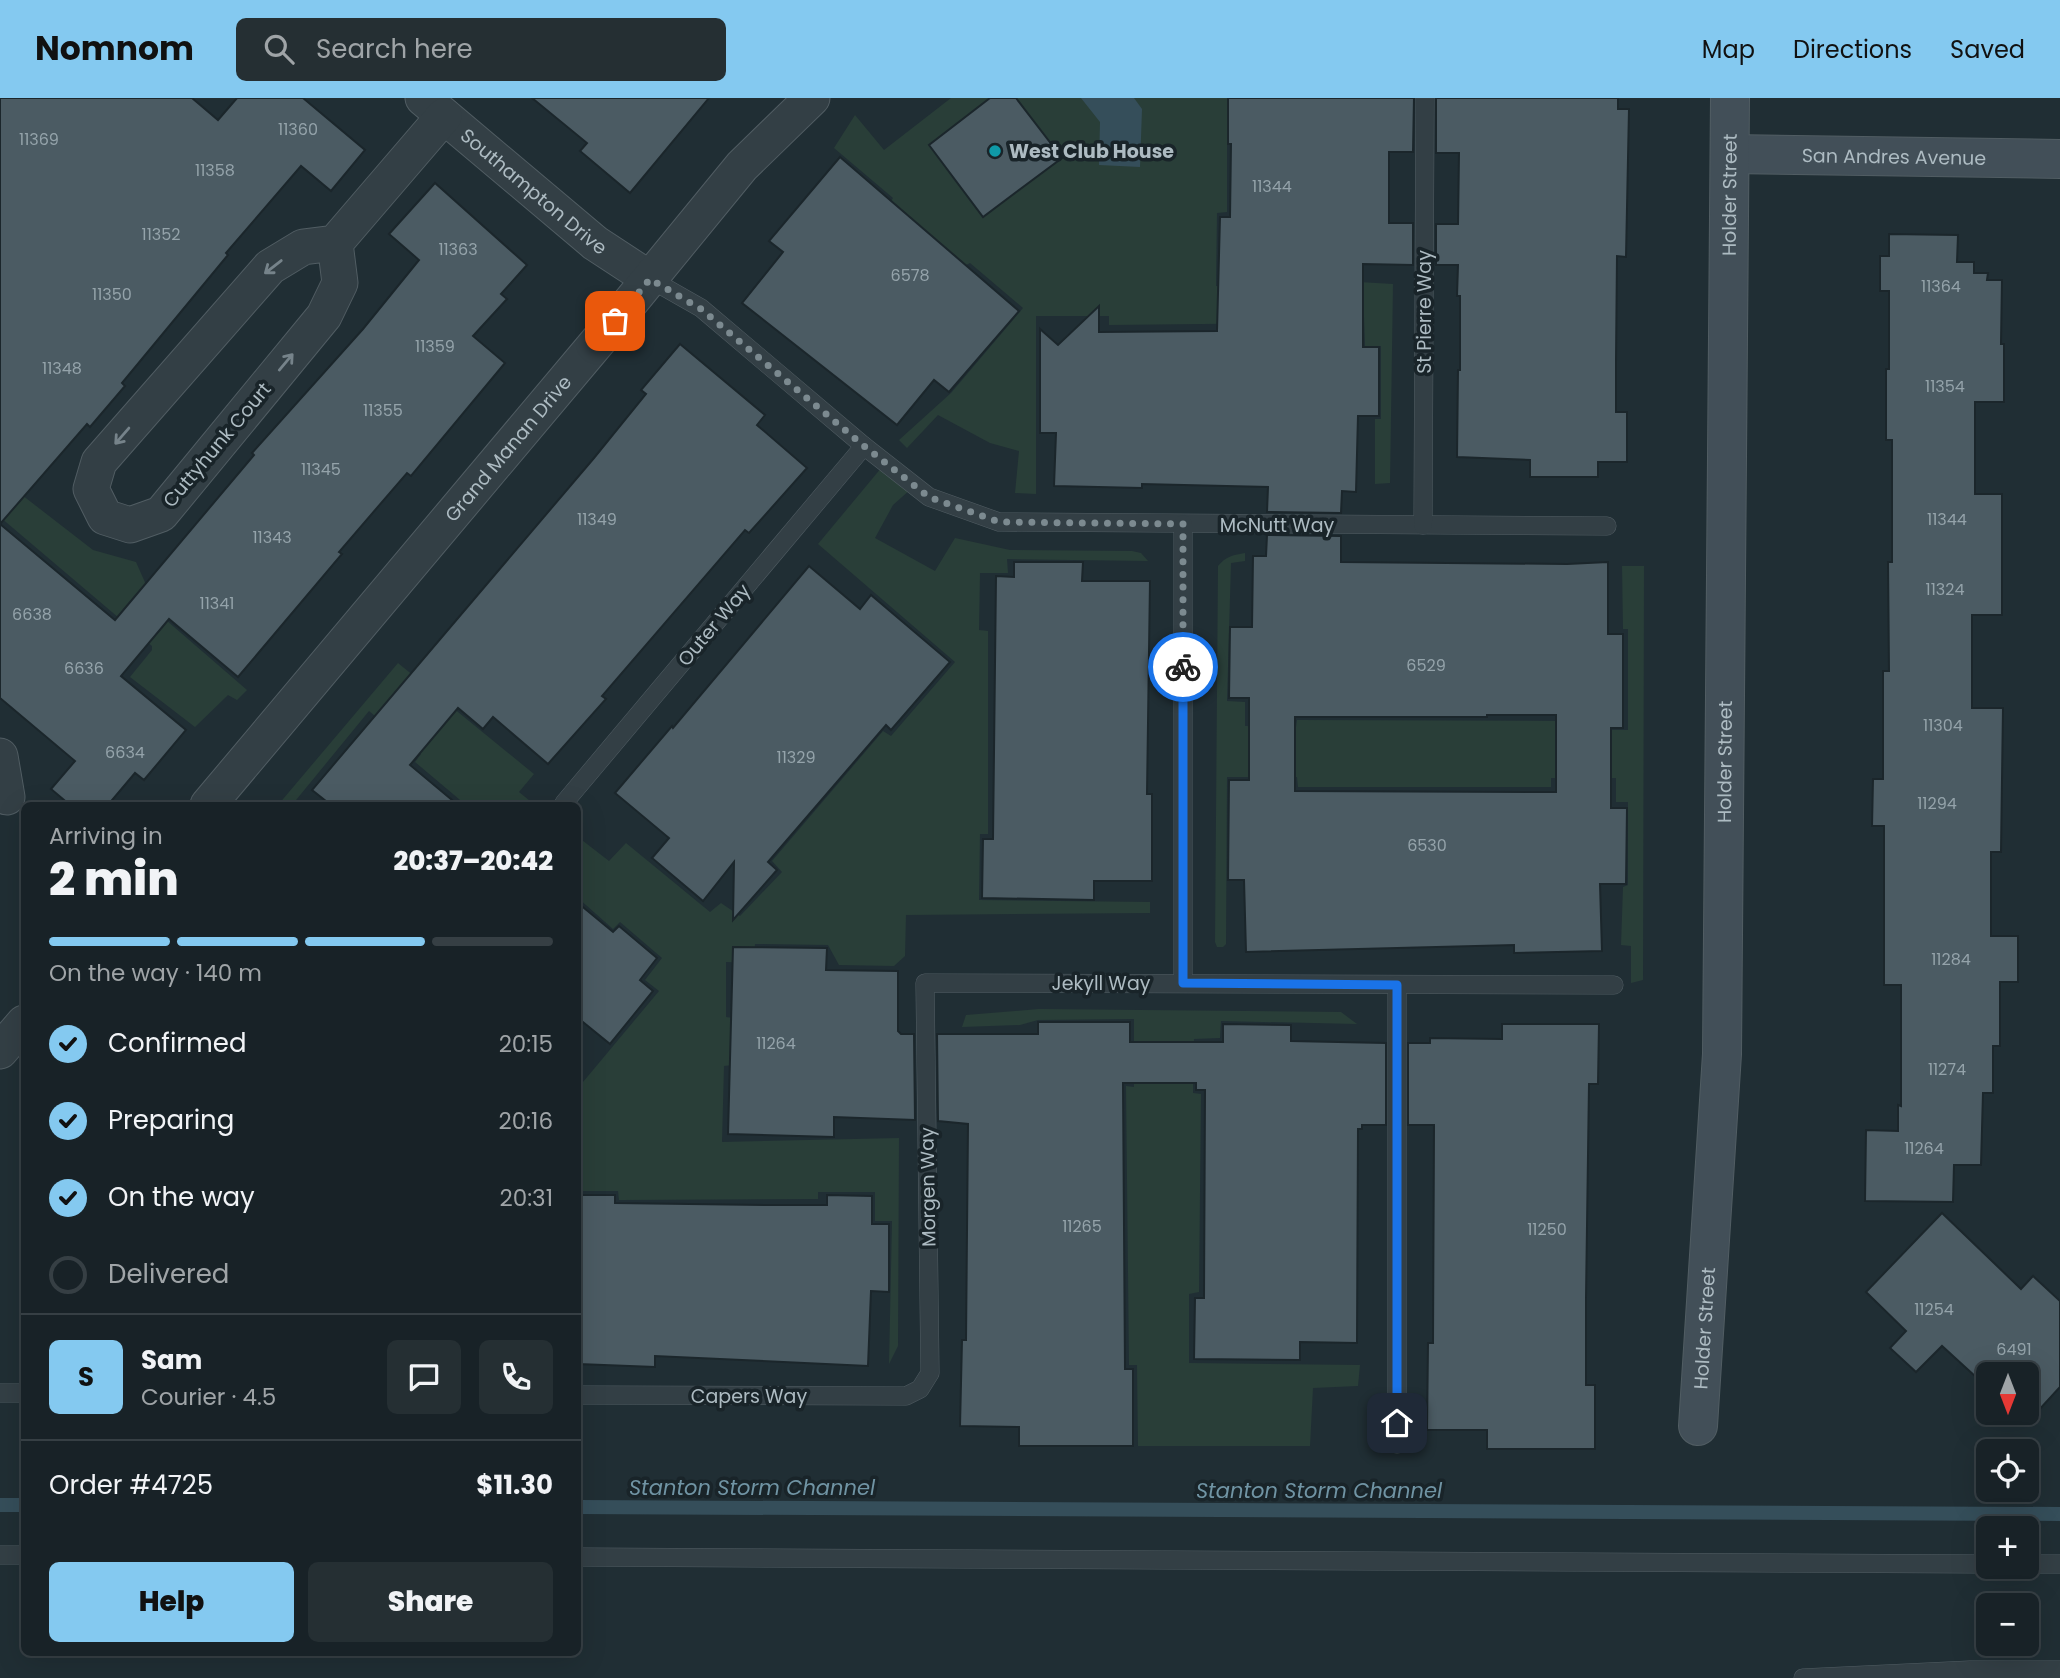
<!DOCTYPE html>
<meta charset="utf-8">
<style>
:root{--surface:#182227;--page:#252f33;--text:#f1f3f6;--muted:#9fa4a7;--line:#363f44;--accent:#84c9f0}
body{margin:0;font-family:Poppins,sans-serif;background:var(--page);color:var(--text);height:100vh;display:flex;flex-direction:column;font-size:26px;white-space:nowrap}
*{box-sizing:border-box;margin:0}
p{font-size:23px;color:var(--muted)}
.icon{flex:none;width:38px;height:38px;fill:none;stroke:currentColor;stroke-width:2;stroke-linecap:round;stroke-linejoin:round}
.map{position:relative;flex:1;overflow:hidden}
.details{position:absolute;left:21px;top:704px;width:560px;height:854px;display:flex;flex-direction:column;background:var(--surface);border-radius:10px;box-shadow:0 7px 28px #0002,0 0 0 2px var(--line)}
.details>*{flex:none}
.needle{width:46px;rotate:180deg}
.fabs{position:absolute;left:1976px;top:1264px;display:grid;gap:14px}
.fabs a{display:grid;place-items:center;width:63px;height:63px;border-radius:10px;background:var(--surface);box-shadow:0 7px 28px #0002,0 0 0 2px var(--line);font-size:35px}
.pin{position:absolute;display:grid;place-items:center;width:60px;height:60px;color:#fff;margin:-30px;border-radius:14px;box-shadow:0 4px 10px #0006}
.courier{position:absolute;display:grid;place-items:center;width:70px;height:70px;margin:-35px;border:5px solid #1a73e8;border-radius:50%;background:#fff;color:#222;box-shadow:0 2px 9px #0007}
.head em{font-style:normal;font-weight:800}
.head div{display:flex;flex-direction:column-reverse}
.head{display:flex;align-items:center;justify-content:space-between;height:119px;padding:0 28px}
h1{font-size:46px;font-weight:800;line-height:52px}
.bar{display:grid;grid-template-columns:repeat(4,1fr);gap:10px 7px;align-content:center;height:84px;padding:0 28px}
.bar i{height:9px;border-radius:5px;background:var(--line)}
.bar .on{background:var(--accent)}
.bar p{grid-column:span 4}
.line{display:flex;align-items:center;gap:18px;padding:0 28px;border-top:2px solid var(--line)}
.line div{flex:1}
.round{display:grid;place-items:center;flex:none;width:74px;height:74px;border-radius:10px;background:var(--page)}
ol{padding:0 28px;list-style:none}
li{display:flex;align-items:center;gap:21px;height:77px}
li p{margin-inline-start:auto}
li .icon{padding:7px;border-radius:50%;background:var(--accent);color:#111;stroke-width:4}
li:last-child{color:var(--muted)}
li i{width:38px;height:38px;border:4px solid var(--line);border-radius:50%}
.action{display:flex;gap:14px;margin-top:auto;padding:14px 28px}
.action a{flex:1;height:80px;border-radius:10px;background:var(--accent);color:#111;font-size:28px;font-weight:800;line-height:80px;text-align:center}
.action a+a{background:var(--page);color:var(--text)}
header{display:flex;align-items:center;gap:42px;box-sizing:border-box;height:98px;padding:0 35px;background:var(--accent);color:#111}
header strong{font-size:33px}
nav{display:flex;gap:38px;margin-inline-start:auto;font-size:24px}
.search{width:490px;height:63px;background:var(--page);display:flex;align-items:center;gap:18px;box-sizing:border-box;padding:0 24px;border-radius:10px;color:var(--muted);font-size:26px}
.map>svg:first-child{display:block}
.green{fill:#293e38}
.water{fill:#354e5a}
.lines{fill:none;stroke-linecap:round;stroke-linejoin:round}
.stream{stroke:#354e5a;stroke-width:14}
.building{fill:#4b5b63;stroke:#1b262b;stroke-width:2;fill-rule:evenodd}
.lane-casing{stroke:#515d63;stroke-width:19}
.street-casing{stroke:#515d63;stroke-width:37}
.secondary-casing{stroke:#515d63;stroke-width:40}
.lane{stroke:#333f45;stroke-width:18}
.street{stroke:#333f45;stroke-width:35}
.secondary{stroke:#424f58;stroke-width:38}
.oneway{stroke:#76838a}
.done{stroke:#7c8a90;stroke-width:7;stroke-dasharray:0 12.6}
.route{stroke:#1a73e8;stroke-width:9}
.culture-dot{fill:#0f9aa8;stroke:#192429;stroke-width:2.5}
.labels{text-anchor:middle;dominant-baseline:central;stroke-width:7;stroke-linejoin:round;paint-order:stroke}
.number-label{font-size:16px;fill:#94a3aa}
.poi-label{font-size:19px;font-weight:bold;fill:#adbbc2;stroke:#192429;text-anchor:start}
.street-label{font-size:19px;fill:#adbbc2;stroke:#192429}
.water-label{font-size:21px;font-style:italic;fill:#7094a4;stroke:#192429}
</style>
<header>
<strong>Nomnom</strong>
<div class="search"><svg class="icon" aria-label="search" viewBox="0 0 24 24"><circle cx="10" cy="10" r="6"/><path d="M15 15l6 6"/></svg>Search here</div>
<nav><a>Map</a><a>Directions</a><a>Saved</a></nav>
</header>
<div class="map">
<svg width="2060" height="1580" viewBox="0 0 2060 1580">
<rect width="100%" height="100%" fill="#202e34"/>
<g class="green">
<path d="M951,0H1227V114L1217,115L1216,188L1322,190L1325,182L1393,186L1390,385L1375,386V321H1381V248H1365L1364,219H1305V225L1109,227V218H1036V396L1015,395L1019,353L990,345L938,317L907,350L899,342L951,295L1023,210L970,165L964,168L888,108L893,100L834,50L855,17L884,52Z"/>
<path d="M882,369L911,391L893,407L875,440L935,473L955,440L1010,452L1132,453L1141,455L1148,463L1007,461L1008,475H980L979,532L988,533V736H980L979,802L1150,804V815L906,817L905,858L894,868L839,867L828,847L755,846L754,865L726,864V919L733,920V967L724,968L722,1044L899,1040L898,1248L889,1266L892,1123H875V1094H818V1101L619,1102L618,1093H578V990L659,893L645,882L662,860L620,824L613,831L578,800V739L609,763L626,745L710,814L721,805L740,818L782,774L772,763L883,633L891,638L955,564L818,446Z"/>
<path d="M0,380L93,452L136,464L159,516L247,592L237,602L228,597L195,629L130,579L152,552V548L0,419Z"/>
<path d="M1245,455V463L1231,465L1227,603L1245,604V628L1296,629L1297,622L1565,623V632H1628V531H1623L1622,468H1644L1643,882L1631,885V848L1621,847L1623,789L1628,787V704H1616V680H1551V689H1298L1297,679H1227L1226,846L1223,849H1217L1215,844L1218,468C1226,458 1234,457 1245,455Z"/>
<path d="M398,565L534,676L519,694L535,707H466L415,664L421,656L369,613L292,707H278Z"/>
<path d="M1039,911L1341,914L1357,926L1221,923L1220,940L1194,941L1193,995L1201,996L1199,1194L1189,1196V1265L1360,1267L1358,1288L1313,1290L1310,1348H1138L1137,1267H1129L1126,988L1134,989V921L1038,922L1020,927L962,929L966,917Z"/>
</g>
<path class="water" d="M1081,0H1134L1142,11L1140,69L1099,67L1100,24Z"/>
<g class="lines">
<g class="stream">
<path d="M0,1407H24"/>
<path d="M578,1409L2060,1416"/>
</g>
</g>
<g class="building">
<path d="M0,0H192L218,22L237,0H303L365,52L331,93L301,68L226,155L228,157L122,285L125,288L90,329L87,326L0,426L115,522L254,357L252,355L363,231L419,162L389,136L435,85L527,167L501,196L507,201L473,238L505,265L411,378L407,375L339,454L342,456L238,579L169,521L121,578L186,632L144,682L135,675L108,707H70L51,691L75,663L0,600Z"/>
<path d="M532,0H709L630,95L580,53L587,45Z"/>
<path d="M990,0H1016L1062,60L983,119L929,47Z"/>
<path d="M1228,0H1414L1413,54H1389V125H1413V167L1363,166V249H1379V318H1358L1356,394L1342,393L1341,415L1267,414L1268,389L1142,386V390L1054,388L1056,335H1040V231L1058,247L1099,208V234L1217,233L1220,119H1230L1231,46H1228Z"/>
<path d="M1436,0H1618V11H1629L1626,159L1617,158L1616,263V314H1627V364H1598V379H1530V362L1457,359L1458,272H1460V198H1457L1458,167H1436V126H1458L1459,55H1436Z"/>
<path d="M840,59L1019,213L949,294L934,282L897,327L742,205L783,154L769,143Z"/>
<path d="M1889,136L1958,137L1957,164H1974V175H1988L1987,182H2002L2001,246H2004V304H1975V396H2002V517H1972V610H2003L2001,754H1991V838H2018V884H2000V948H1993V995H1983L1981,1067H1954L1953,1104L1865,1103L1866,1032L1898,1033V1007L1901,1008V887H1884V728H1872L1873,681H1883V573H1889L1888,464H1892V342H1886V271H1889V193H1880V158H1889Z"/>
<path d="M680,246L765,317L757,327L807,370L749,435L745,432L602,598L606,601L548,666L493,619L483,631L458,610L410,667L458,707H331L312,692L594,360L646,296L641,292Z"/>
<path d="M1267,437L1341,438V464L1567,466L1608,464V536H1623V630H1611V710H1627L1626,786H1600L1602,853L1514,855V847L1246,854L1244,782H1228L1229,682H1249V600H1229L1230,529H1252L1253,458H1266ZM1487,617H1556V694L1295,693V619H1487Z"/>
<path d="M1014,464H1083L1082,483H1150L1147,696H1152V783H1094V802L982,800L983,741H993L996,478L1014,479Z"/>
<path d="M809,468L860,511L871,497L950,564L891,632L886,627L768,764L777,772L733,822L734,764L703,803L652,760L669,740L615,695L672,628L673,630Z"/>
<path d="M578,805L613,834L619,828L657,860L640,882L653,893L610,946L578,920Z"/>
<path d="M733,849L827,850L826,872L898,873V933L901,936H914L915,1022L834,1019V1039L728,1036Z"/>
<path d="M1038,924H1130V944H1223V926L1291,927V943L1386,945V1027H1362V1031H1358L1357,1245L1300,1244V1262L1194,1261L1195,1200H1204L1205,992H1196V985H1123L1125,1271H1133V1348H1019V1329L960,1328L962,1242H966L968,1026L938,1023L937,936H1038Z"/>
<path d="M1502,926H1599L1598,986H1589L1586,1200V1287H1595V1351H1487V1332H1427L1428,1245H1433L1434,1027H1408V945H1430V940L1502,941Z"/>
<path d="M578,1097H615V1105L771,1107H827V1097L872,1098V1126H889V1194L871,1193L868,1268L655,1258V1269L578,1266Z"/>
<path d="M1942,1115L2021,1191L2033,1178L2060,1203V1289L2026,1326L2014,1314H2026V1276H1988V1290L1942,1248L1916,1274L1890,1250L1906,1233L1866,1194Z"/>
</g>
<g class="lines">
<g class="lane-casing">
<g id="lane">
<path d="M650,181L701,210L864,348L929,399L999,424L1607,428"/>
<path d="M1183,426V885"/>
<path d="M1423,427L1425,0"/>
<path d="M564,705L864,348"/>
<path d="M0,1295H24"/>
<path d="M578,1297L906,1298L920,1291L930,1275L925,885L1614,887"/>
<path d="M1397,1346V887"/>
<path d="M0,1457H24"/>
<path d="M578,1459L1988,1466"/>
<path d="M2026,1466H2060"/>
<path d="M1803,1580L1970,1572H2060"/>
</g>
</g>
<g class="street-casing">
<g id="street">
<path id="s1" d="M423,0L595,145L650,181"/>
<path d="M335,145L340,185L324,218L161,416L130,427L105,419L91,391L99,364L270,169L303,149L335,145L444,18"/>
<path d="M0,658L7,699"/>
<path id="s2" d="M208,707L615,223L742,68L812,0"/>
<path d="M0,953L24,925"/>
</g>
</g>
<g class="secondary-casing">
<g id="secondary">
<path id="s3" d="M1730,56L2060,61"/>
<path id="s4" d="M1698,1328L1722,956L1730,0"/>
</g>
</g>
<use href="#lane" class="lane"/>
<use href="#street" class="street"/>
<use href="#secondary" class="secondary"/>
</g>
<defs><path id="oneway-shaft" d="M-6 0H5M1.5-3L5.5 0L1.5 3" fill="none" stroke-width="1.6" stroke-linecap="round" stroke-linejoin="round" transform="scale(1.75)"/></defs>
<g class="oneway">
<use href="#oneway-shaft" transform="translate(273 169) rotate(142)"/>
<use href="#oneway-shaft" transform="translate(286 264) rotate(-50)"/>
<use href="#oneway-shaft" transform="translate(122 338) rotate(131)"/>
</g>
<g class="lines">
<path class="done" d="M615,223L650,181L701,211L864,348L929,399L999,424L1183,426V569"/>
<path class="route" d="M1183,569V885L1397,887V1325"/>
</g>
<circle class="culture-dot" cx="995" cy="53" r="7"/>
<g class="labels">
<g class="number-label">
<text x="298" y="31">11360</text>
<text x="39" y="41">11369</text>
<text x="215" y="72">11358</text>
<text x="1272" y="88">11344</text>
<text x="161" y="136">11352</text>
<text x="458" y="151">11363</text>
<text x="910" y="177">6578</text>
<text x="1941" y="188">11364</text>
<text x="112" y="196">11350</text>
<text x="435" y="248">11359</text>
<text x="62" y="270">11348</text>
<text x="1945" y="288">11354</text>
<text x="383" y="312">11355</text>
<text x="321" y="371">11345</text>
<text x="597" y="421">11349</text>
<text x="1947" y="421">11344</text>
<text x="272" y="439">11343</text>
<text x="1945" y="491">11324</text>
<text x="217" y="505">11341</text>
<text x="32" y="516">6638</text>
<text x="1426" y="567">6529</text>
<text x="84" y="570">6636</text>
<text x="1943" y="627">11304</text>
<text x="125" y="654">6634</text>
<text x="796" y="659">11329</text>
<text x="1937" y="705">11294</text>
<text x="1427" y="747">6530</text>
<text x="1951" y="861">11284</text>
<text x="776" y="945">11264</text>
<text x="1947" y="971">11274</text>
<text x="1924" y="1050">11264</text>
<text x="1082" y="1128">11265</text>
<text x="1547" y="1131">11250</text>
<text x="1934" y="1211">11254</text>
<text x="2014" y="1251">6491</text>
</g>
<g class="poi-label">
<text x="1009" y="53">West Club House</text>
</g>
<g class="street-label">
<text stroke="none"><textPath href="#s3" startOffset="164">San Andres Avenue</textPath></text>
<text stroke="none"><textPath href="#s1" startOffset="145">Southampton Drive</textPath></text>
<text stroke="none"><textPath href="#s4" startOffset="1232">Holder Street</textPath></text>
<text transform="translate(1424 214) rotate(-90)">St Pierre Way</text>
<text transform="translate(217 347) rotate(-50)">Cuttyhunk Court</text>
<text stroke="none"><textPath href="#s2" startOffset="466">Grand Manan Drive</textPath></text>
<text x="1277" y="427">McNutt Way</text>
<text transform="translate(714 527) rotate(-50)">Outer Way</text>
<text stroke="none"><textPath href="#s4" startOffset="665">Holder Street</textPath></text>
<text x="1101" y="885">Jekyll Way</text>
<text transform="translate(928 1089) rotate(-91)">Morgen Way</text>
<text stroke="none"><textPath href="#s4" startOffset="98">Holder Street</textPath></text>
<text x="749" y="1298">Capers Way</text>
</g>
<g class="water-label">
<text x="752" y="1389">Stanton Storm Channel</text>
<text x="1319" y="1392">Stanton Storm Channel</text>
</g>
</g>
</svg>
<div class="fabs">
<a><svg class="needle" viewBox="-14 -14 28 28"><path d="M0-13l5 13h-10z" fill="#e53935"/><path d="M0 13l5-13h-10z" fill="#9fa4a7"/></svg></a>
<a><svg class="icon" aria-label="locate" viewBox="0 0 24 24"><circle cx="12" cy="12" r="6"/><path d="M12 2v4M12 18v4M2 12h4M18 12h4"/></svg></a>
<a>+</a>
<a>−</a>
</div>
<div class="pin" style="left:615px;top:223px;background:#ea580c"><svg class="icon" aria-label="bag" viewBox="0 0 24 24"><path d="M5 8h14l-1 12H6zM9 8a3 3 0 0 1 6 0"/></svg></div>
<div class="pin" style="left:1397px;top:1325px;background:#1f2937"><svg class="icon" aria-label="home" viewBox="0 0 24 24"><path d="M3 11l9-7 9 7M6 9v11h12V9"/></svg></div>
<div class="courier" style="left:1183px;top:569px"><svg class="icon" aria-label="bike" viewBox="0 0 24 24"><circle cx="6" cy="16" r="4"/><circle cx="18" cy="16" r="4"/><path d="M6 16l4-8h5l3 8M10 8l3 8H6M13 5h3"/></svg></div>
<section class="details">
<div class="head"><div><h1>2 min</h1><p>Arriving in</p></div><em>20:37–20:42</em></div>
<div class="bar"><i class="on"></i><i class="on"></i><i class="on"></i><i></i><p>On the way · 140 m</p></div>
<ol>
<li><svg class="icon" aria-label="check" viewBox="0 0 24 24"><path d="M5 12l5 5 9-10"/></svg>Confirmed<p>20:15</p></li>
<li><svg class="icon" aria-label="check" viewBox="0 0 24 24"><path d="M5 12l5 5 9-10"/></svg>Preparing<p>20:16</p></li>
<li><svg class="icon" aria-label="check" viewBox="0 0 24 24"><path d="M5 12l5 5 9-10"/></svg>On the way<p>20:31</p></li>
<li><i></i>Delivered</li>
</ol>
<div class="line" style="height:126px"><b class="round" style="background:var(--accent);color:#111">S</b><div><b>Sam</b><p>Courier · 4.5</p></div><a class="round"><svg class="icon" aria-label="chat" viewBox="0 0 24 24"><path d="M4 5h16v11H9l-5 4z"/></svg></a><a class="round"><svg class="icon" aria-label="phone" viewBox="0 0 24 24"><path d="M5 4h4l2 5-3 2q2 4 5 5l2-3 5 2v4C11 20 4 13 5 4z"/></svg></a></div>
<div class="line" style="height:91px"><div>Order #4725</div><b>$11.30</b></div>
<div class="action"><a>Help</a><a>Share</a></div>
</section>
</div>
